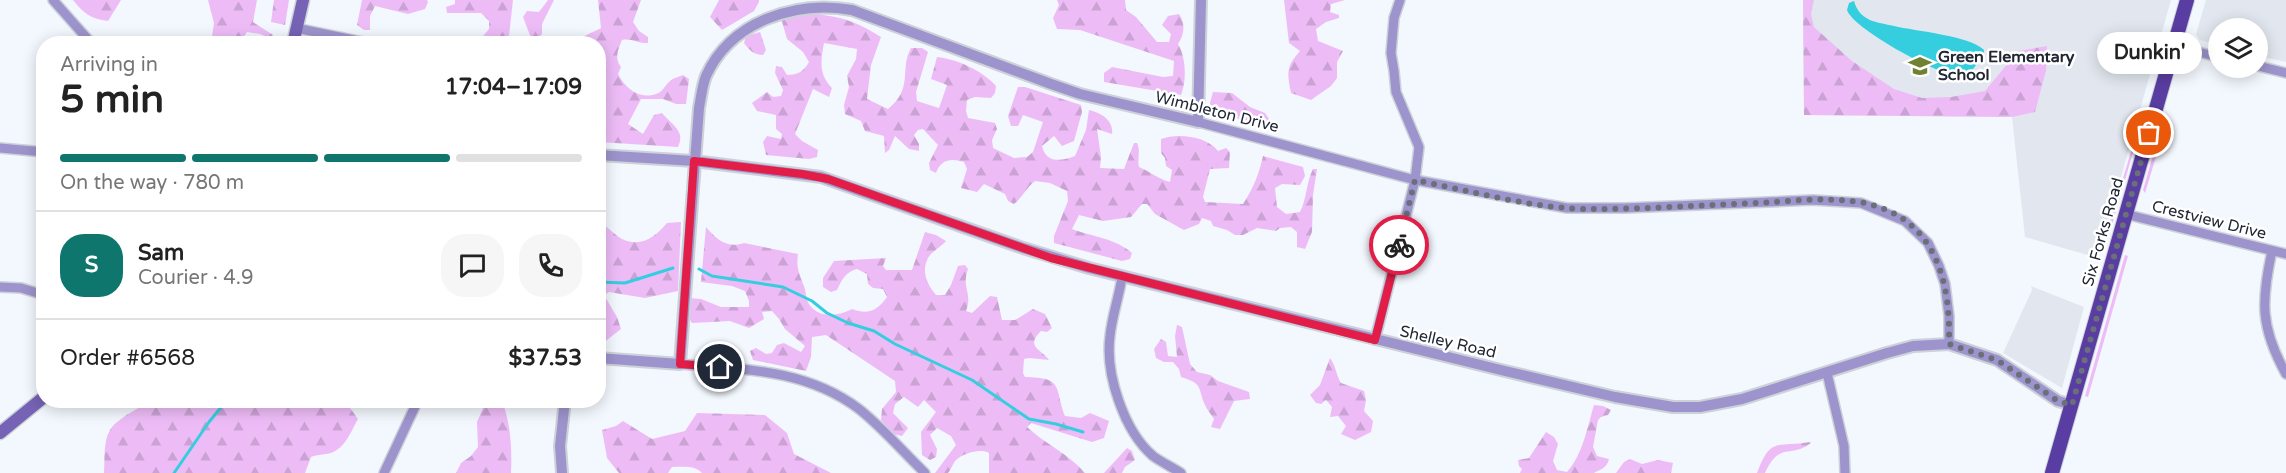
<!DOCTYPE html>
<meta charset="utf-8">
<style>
:root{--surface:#fff;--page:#f6f6f6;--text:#222;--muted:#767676;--line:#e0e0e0;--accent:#0f766e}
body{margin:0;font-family:"Varela Round",sans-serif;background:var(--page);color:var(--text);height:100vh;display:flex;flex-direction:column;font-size:22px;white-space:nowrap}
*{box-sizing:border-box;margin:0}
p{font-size:20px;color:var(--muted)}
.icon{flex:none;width:33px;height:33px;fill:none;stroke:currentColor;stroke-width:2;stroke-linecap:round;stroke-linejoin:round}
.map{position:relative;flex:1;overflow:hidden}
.side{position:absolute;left:36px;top:36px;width:570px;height:372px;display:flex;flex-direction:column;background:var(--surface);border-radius:24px;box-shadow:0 3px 15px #0003}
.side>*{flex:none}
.buttons{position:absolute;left:2208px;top:18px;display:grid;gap:12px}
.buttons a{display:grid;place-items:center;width:60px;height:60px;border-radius:50%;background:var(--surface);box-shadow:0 3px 15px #0003;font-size:30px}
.pin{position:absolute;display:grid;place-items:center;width:51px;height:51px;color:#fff;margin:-26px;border:3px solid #fff;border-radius:50%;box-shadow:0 2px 6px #0007}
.courier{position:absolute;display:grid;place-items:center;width:60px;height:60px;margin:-30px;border:4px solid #e11d48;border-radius:50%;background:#fff;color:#222;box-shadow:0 2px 8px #0007}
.bubble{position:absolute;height:42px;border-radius:21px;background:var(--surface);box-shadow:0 3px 15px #0003;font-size:20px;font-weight:800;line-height:42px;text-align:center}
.head em{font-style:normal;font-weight:800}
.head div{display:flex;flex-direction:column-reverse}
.head{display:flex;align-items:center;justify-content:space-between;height:102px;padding:0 24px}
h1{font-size:39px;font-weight:800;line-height:45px}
.bar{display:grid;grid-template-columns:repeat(4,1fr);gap:9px 6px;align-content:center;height:72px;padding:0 24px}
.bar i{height:8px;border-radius:4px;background:var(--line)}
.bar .selected{background:var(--accent)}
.bar p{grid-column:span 4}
.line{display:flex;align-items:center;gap:15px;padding:0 24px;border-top:2px solid var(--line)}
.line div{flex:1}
.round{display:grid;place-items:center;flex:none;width:63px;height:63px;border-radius:24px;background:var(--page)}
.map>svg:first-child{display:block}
.built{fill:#e2e7ef}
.green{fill:#edbcf7}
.forest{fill:url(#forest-firs)}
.water{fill:#34cedf}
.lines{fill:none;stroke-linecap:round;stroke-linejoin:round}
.stream{stroke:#34cedf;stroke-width:3}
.minor-casing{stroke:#cdd2d9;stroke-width:12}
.tertiary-casing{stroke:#cdd2d9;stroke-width:14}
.secondary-casing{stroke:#cdd2d9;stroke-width:15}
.primary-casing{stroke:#cdd2d9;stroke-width:16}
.minor{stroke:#9e94cd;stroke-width:9}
.tertiary{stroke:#9e94cd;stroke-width:10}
.secondary{stroke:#7663b5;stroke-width:12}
.primary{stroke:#5a3da2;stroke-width:14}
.done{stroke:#6a707a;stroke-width:6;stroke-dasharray:0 10.8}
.route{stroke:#e11d48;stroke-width:8}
.labels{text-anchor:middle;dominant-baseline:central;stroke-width:5;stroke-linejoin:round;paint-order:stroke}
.poi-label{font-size:16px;font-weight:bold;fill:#202733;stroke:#fff;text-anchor:start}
.street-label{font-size:16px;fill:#202733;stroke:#fff}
</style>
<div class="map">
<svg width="2286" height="473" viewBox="0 0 2286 473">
<defs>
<pattern id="forest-firs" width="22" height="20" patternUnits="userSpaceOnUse" patternTransform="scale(1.5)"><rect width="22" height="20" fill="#edbcf7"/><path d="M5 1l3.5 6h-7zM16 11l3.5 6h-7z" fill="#cba2d4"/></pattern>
</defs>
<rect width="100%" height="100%" fill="#f3f7fe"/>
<g class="built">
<path d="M1803,0H2171L2098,258L2025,237L2012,117L1804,115Z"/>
<path d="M2206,0H2286V62L2258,56V28H2218V45L2200,40L2196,34Z"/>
<path d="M2031,286L2084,307L2062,388L2003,353L2032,290Z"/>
</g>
<g class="green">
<path d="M2164,117H2168L2145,193L2143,190Z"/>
<path d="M2138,128H2140L2108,239H2105Z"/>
<path d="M2125,255L2128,256L2088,397L2085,396Z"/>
</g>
<g class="forest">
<path d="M73,0H121L108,21C91,19 83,13 73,0Z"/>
<path d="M208,0H257L253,22L273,35L270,38L260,34L247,32L240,43H211L214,23Z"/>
<path d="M274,0H289L285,25L271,22Z"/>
<path d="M362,0H427L428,2L425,9L408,14L375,6L370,16V30H364L357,25Z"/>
<path d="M455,0H513L509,36L504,43H477L489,29V21L481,13H447L446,7L455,4Z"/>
<path d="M548,0H554L542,24V34L536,40L531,38L523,17L527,11L539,12Z"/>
<path d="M598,0H641L633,22L639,31L648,37V43C639,44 631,38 622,40C618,50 614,58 621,67L618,74C625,88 639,100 656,94C663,92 665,85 670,81C673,78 679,77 683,75L689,79L686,104H676L663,99H641L628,124L643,134L654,115L662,113C672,125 686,131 678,147L599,142L598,44L574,43C578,37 593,33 601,28Z"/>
<path d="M719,0H759V2L754,11L722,30L710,17Z"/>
<path d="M1057,0H1125L1126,10L1136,17L1157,42H1169L1171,34L1162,25L1168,16L1179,14C1186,24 1184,35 1178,44C1186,57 1187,81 1181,95L1104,82V73L1112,67L1163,77L1173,76L1174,61L1080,30L1057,29L1053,18L1059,5Z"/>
<path d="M1284,0H1345L1331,4L1330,12L1339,15V18L1326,22L1316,29L1318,41L1343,51L1337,62V78L1331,86L1311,100L1291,93C1287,72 1286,67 1300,51L1289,43Z"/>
<path d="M1803,0H1814L1811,14L1814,27L1852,61L1894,89L1922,98L1951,97L1985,91L2018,51L2047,46L2046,71L2035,112L2012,117L1804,115Z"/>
<path d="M797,13C834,15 849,17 881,37L871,65L867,99L888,109C914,88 899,70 911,48H922L928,52L916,92L917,101L939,108L947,85L931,79L937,57C957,59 983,71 996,86L995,93L991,98L975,97L967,100L966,111L968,118L995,123L997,129L992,140L993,148L1014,158L1027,157L1033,152L1043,122L1023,115L1018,126H1011L1008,116L1018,87H1025L1081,105L1082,112L1074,141L1062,146L1054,136L1042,146C1046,164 1062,161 1075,156L1086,130L1089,110C1101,113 1114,120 1112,134L1097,129L1101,157L1100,168L1124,169L1134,143H1137C1141,151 1137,159 1139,167C1151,172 1158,179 1170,182L1172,170L1166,166L1165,158L1161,153V139C1178,133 1206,136 1218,151L1226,148L1230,152L1229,168L1210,169L1203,197L1205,202L1243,204C1253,189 1259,174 1263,156L1303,167L1305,176L1300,185L1282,184L1275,188L1277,207L1286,214L1300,212C1307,198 1306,183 1313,169H1317L1313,195L1312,232L1305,249L1297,247V232L1291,227L1280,228L1276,231L1257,228L1243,235H1235L1227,230L1213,226L1211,221L1202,218L1199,224L1184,230L1155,214L1147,204H1142L1131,217L1103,221L1079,215L1072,229C1093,237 1115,238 1132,253L1130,259L1122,261L1054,243V236L1068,201L1067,191L1050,183L1035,181C1026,188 1023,197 1014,204L1008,201L1005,194L984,184L977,192L961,188L967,169L964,162C951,158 941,159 936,173L930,170L929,163L938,145L923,129L918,130L914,135L919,144V151L909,149L895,136L889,150L885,153L884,136L865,131L861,121L845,114L844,105L849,87L847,76L856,59L857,49L824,43C821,60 818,74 832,88L829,97L813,89L795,134L802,141L818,150L817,157L809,159L766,155L763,142L767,136L781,139L782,134L776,129V115L757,111L752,103L767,92L773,97L781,96L783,90L775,73L776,66L782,67L787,75C798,75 804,71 809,62L803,52L787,39L781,18Z"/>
<path d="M760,32L766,50L763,55C754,55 749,50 744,43L746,36Z"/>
<path d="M1213,92L1232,93L1250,107L1265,113L1269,119L1264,126L1211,111L1210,103Z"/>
<path d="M681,222L678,291L645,298L609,292L604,295L617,317L621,329L603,343L598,337L599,223C608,226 613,234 622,239C641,248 655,237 667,223Z"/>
<path d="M706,227C716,239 727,249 744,243L798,254C796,267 799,274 804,286C806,292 806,299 809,304C818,319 839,316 852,309C868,315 877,311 887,297L883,289L873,288L868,284L867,274L857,269C846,272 842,279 837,290L831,292L823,287V278L834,261L886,258L883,266L886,270H912L925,232L936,235L946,241C941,247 931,252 928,258C921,272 927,284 936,295H945L951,285L958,266L965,265L968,269C961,289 973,292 966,311L972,313L990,296L997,297L1002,320H1015L1033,309L1045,314L1052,328L1047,332L1041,331C1025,347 1041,349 1049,360L1029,358L1024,359L1023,373L1025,377C1064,378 1054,386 1065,416L1081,418L1090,413L1109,421L1104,438L1092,442L1031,423L1027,427C1045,444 1069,454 1085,473H989V453C981,448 963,453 956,460C953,463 951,470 948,473H935L956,445L951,436L937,428L930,435L937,449L936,457L930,460L922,455L921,432L936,412L924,400L918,407L904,397L895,404L893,413L908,428L902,436L893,434L881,420L882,409L896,392L895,381L826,335L812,337L811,357L806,371L753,360L750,351L756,348L766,354L772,353L777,345L784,343L801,352L805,346L785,329L779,319L772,311L762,312L764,319L749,328L730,321L692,323L689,318L690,298L701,299L721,307H749V301L745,291L732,286L701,282Z"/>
<path d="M1177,325L1182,327L1190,364L1197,372L1210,375L1218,381L1249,392L1250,399L1234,401L1220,429L1211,427L1214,419C1211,414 1207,410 1205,405C1197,387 1204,384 1181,377L1179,369L1173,362H1164L1156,358L1154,349L1161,339L1166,342L1168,356L1177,357L1175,336Z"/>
<path d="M1330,358C1336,366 1336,375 1341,383L1364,391L1366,400L1364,411L1373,421L1371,432L1355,440L1341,434L1346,426L1338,416L1330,417L1332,407L1326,400L1321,404L1316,403L1310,395L1320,385Z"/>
<path d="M155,400L345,401L358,419C350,433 346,447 331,453C325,455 318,454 311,457L305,473H104C105,460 103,441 110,430C116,419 143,405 155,400Z"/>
<path d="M486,401H502C511,424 512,449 511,473H456L461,463L471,456L478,447L477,422Z"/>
<path d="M1594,405L1603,406L1611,410L1608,415L1601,417L1598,420L1593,447L1597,456L1609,459C1607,468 1601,469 1594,473H1520L1522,469L1519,466L1518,460L1529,458L1546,432L1554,437L1558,444L1553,461L1557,470L1567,472C1583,454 1587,428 1594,405Z"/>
<path d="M697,413L765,415L787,433L794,454L831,473H702C695,465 682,467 672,467L668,473H619L607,458L602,430L616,426L623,421L652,439L685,431Z"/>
<path d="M1810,442L1811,443C1789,459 1780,441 1765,473H1757C1771,436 1776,448 1810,442Z"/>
<path d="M1127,448L1132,451L1135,460L1125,467L1122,473H1104Z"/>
<path d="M1630,459L1642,464L1658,460L1673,463L1671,473H1616L1624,462Z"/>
</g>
<path class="water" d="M1854,1C1860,22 1877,22 1894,26C1915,31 1971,36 1984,50V54L1971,72C1963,75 1956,75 1948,73C1928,69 1853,28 1847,10L1849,3Z"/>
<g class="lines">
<g class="stream">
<path d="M699,269L712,276L783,287L812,301L827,313L848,323L874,331L895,344L972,380L1029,419L1056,424L1083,432"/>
<path d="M598,282L625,283L673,268"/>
<path d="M174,473L209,422L227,400"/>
</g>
<g class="minor-casing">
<g id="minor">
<path d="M53,0L92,44"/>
<path d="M296,28L373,44"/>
<path d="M2175,46L2218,57"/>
<path d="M2258,66L2286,73"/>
<path d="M1198,122L1415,180L1567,208H1625L1813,200L1861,203L1905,221L1928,243L1939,266L1945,284L1949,316V344"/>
<path d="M0,148L44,152"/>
<path d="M2125,214L2286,254"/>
<path d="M2272,251C2261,301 2260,327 2286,374"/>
<path d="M1122,277C1119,297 1112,316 1110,336C1105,374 1124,431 1153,456C1161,462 1172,467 1181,473"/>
<path d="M0,287L21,288L44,295"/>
<path d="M1375,340L1415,180L1419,147L1396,92L1394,71L1391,53L1394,18L1400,0"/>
<path d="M680,364C743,369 806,369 859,409C883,428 903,452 925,473"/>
<path d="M1827,373L1844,446L1845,473"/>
<path d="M384,473L418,400"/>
</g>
</g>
<g class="tertiary-casing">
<g id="tertiary">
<path d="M598,155L694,161L821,177L1023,248L1089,268L1505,371L1615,397L1673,407H1700L1742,399L1887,353L1913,346L1949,344L1997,360L2058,401L2072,405"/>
<path d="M598,358L680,364L699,108C701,98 702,86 706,76C731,21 796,0 852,10L1051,84L1080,94L1198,122L1201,0"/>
<path d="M562,473L560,446L565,400"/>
</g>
</g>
<g class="secondary-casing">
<g id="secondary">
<path d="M293,44L303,0"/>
<path d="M0,433L44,397"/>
</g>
</g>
<g class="primary-casing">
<path id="primary" d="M2052,473L2187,0"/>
</g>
<use href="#minor" class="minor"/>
<use href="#tertiary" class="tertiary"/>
<use href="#secondary" class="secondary"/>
<use href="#primary" class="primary"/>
</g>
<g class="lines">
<path class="done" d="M1399,245L1415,180C1471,191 1538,210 1595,209C1649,209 1704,205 1759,203C1792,201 1826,197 1859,202C1934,215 1951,278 1949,344L1997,360L2058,401L2072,405L2149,133"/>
<path class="route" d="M720,367L680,364L694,161L802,174L828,179L1051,258L1375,340L1399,245"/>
</g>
<defs>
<g id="school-bare" transform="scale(1.8)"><path d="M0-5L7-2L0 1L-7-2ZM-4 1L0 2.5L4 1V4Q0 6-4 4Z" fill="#708232" stroke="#fff" stroke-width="2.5" paint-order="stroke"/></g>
</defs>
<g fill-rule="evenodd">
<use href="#school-bare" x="1920" y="66"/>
</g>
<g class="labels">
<g class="poi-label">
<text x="1938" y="57">Green Elementary<tspan x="1938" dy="18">School</tspan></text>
</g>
<g class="street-label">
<text transform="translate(1217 112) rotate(14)">Wimbleton Drive</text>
<text transform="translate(2209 220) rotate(14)">Crestview Drive</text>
<text transform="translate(2103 232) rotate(-74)">Six Forks Road</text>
<text transform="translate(1448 342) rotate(13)">Shelley Road</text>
</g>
</g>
</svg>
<div class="buttons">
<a><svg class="icon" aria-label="layers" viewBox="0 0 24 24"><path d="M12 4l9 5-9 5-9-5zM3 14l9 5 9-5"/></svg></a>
</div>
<div class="pin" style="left:2149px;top:133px;background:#ea580c"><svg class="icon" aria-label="bag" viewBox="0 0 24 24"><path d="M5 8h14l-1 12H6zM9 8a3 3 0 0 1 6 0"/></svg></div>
<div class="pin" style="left:720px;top:367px;background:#1f2937"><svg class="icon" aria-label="home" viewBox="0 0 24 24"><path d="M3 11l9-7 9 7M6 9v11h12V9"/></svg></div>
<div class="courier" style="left:1399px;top:245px"><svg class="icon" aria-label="bike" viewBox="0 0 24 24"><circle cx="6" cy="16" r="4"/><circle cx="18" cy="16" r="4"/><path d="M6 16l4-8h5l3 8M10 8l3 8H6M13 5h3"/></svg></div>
<div class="bubble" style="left:2097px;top:32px;width:105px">Dunkin'</div>
<section class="side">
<div class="head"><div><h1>5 min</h1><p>Arriving in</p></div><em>17:04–17:09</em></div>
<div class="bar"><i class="selected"></i><i class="selected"></i><i class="selected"></i><i></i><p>On the way · 780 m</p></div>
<div class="line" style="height:108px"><b class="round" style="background:var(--accent);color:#fff">S</b><div><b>Sam</b><p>Courier · 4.9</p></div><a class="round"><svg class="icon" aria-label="chat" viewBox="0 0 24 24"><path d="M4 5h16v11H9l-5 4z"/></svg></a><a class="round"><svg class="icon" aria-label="phone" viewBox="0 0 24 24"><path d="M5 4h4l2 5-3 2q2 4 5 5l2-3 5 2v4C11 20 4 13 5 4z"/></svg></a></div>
<div class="line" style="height:78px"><div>Order #6568</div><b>$37.53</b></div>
</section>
</div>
